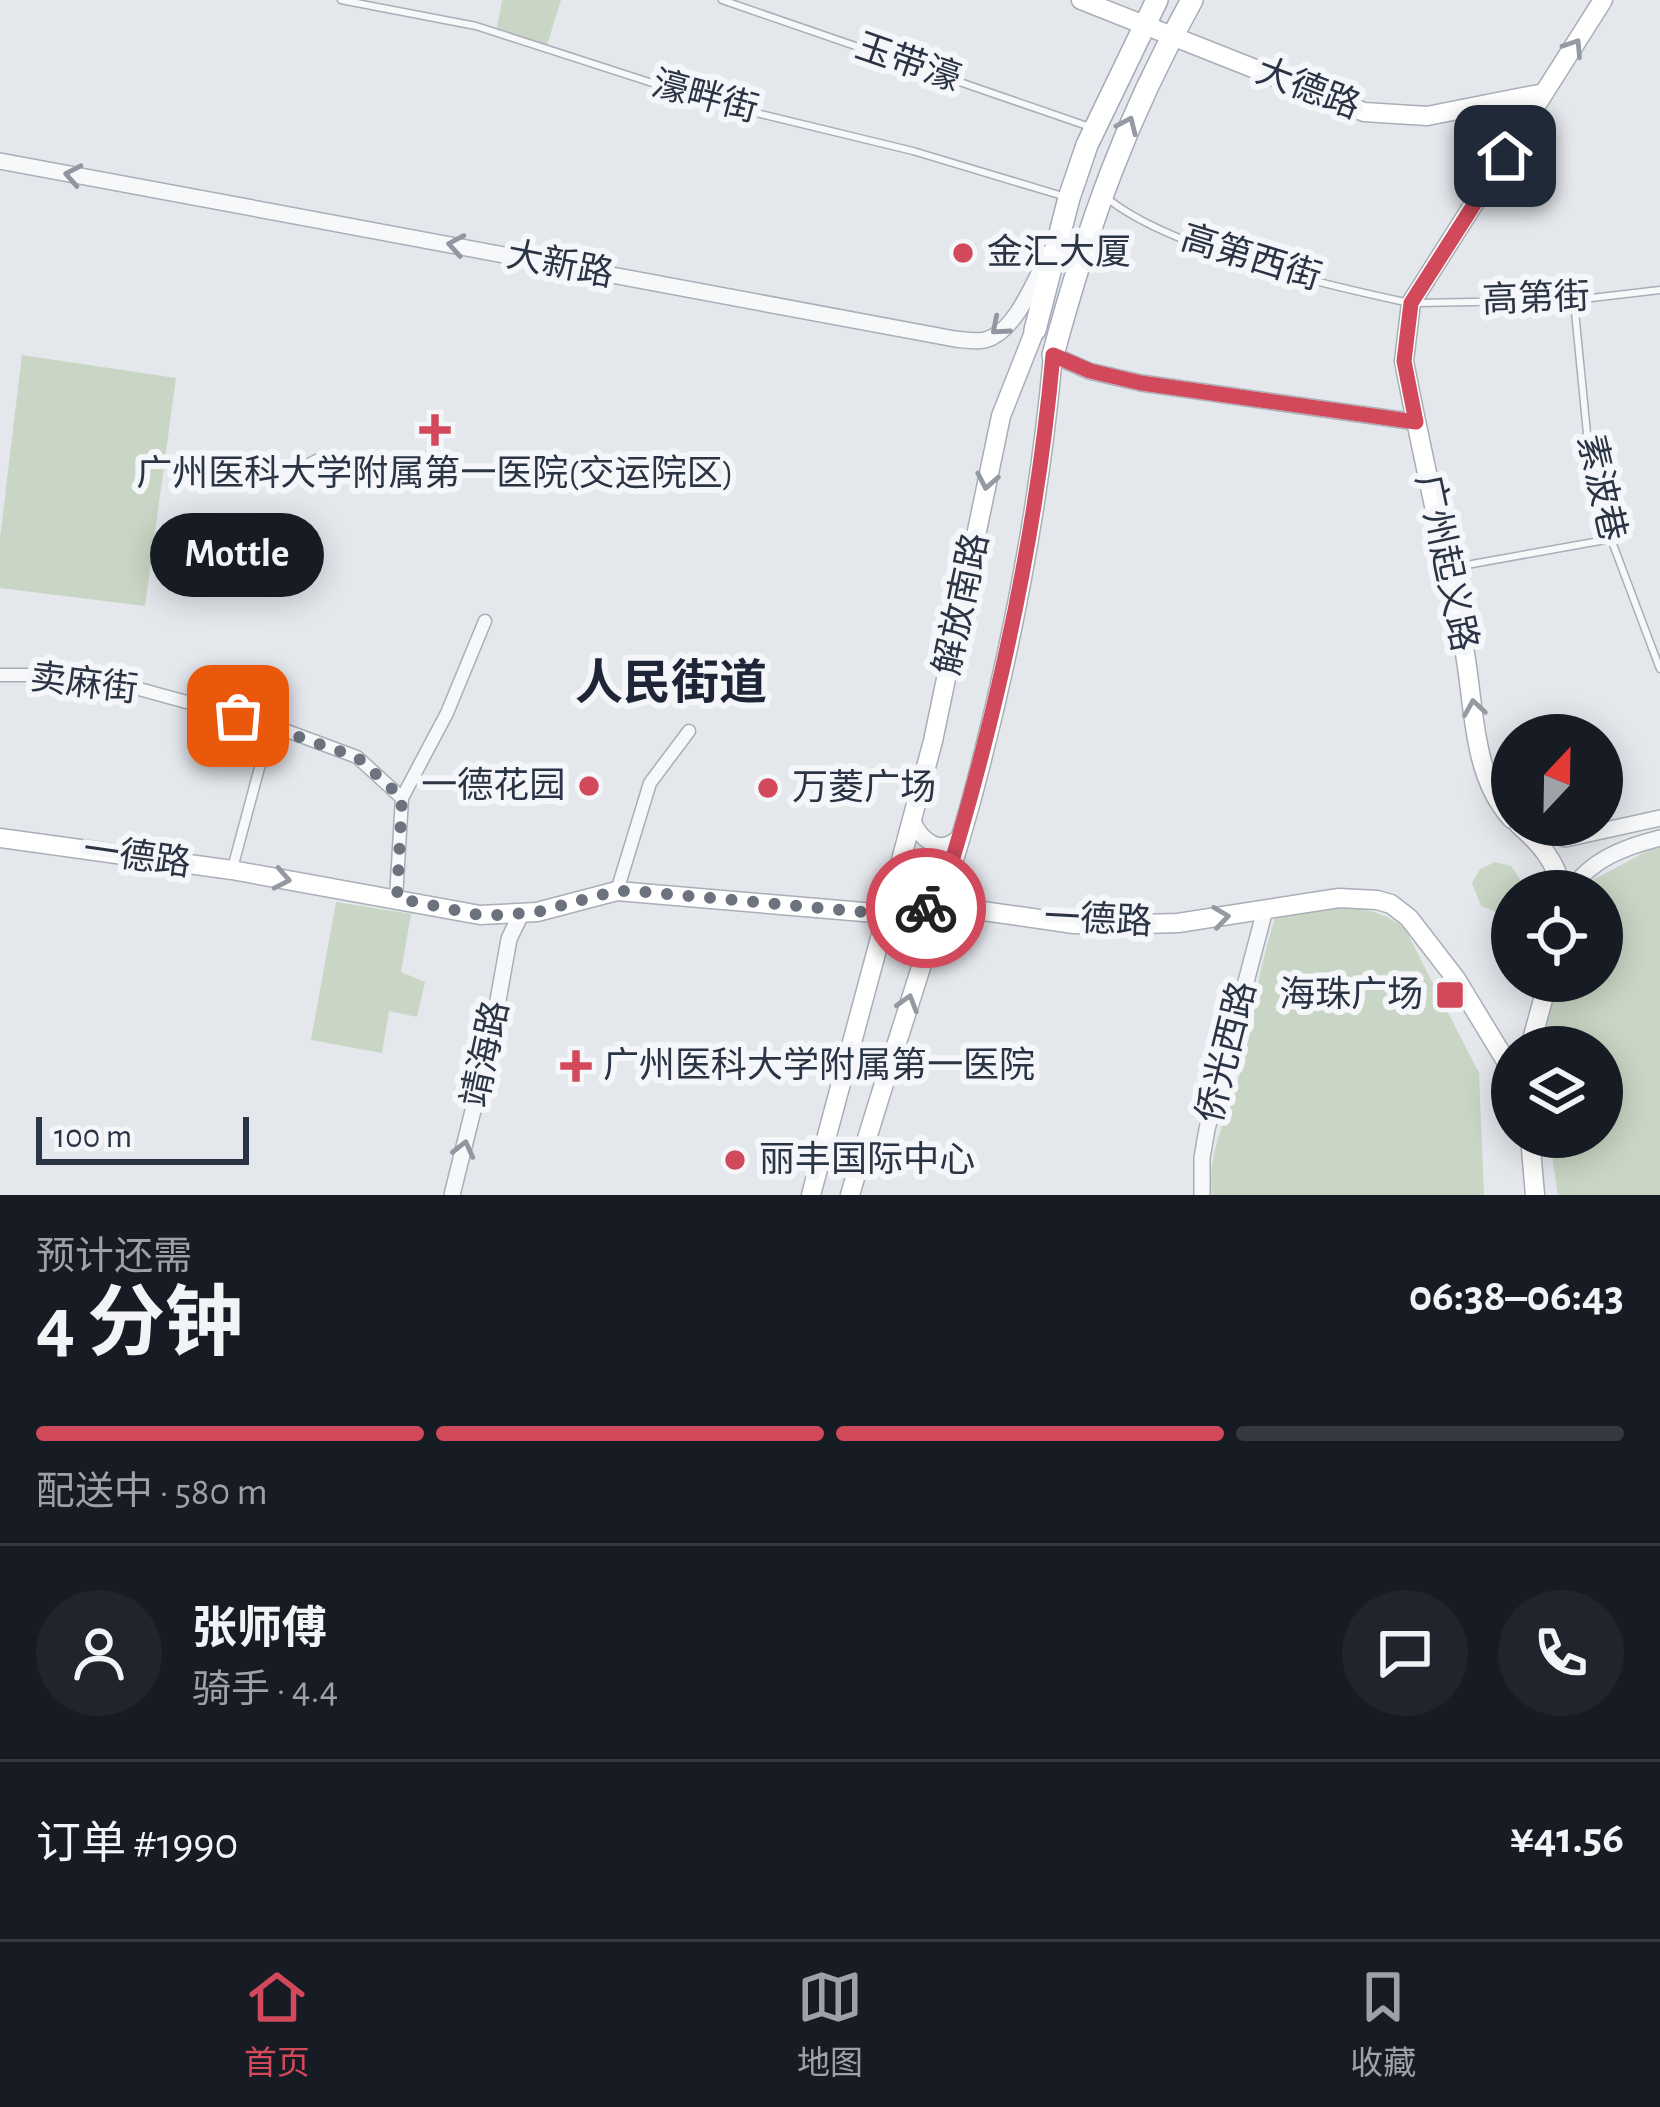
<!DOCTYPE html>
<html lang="zh">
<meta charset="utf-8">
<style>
:root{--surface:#171b24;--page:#20242c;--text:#f1f3f6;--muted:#9ea1a6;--line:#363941;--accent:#d1495b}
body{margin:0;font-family:"Alegreya Sans","Noto Sans SC",sans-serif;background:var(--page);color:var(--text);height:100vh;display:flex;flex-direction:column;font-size:45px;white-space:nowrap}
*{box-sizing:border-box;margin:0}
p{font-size:39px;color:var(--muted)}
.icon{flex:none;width:66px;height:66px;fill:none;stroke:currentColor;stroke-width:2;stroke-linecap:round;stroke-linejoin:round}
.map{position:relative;height:1195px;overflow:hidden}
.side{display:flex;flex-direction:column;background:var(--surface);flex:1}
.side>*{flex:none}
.needle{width:78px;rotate:22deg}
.buttons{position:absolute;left:1491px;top:714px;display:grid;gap:24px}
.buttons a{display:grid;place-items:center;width:132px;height:132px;border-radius:50%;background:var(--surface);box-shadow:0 6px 30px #0003;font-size:60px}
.scale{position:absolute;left:36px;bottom:30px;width:213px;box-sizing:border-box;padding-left:12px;border:6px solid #2b3445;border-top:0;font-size:33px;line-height:42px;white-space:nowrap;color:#2b3445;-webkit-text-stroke:9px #f4f6f9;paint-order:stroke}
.pin{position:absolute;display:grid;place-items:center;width:102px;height:102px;color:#fff;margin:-51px;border-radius:24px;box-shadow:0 6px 18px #0006}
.courier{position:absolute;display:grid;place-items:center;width:120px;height:120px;margin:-60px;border:9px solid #d1495b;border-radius:50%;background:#fff;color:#222;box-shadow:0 3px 15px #0007}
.bubble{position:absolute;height:84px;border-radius:42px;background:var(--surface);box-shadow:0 6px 30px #0003;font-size:39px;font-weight:700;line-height:84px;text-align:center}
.summary em{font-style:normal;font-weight:700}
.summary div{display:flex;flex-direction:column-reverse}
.summary{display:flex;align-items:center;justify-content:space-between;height:204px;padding:0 36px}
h1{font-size:78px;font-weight:700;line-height:90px}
.bar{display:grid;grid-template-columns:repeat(4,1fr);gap:18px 12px;align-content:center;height:144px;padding:0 36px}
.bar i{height:15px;border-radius:9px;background:var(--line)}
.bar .current{background:var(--accent)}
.bar p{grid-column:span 4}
.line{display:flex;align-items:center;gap:30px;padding:0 36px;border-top:3px solid var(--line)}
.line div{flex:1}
.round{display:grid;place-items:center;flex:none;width:126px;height:126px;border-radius:63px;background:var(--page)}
.dock{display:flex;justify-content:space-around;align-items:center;height:168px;border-top:3px solid var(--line);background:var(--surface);font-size:33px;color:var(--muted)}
.dock a{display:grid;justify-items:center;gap:6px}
.dock .current{color:var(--accent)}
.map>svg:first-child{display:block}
.green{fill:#c9d6c5}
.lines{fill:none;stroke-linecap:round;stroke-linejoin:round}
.service-casing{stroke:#a9aeb7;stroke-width:9}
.pedestrian-casing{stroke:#a9aeb7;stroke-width:12}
.minor-casing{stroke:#a9aeb7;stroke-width:15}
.tertiary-casing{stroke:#a9aeb7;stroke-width:18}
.secondary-casing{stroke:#a9aeb7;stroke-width:21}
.primary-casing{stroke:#a3abb8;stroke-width:24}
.service{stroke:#f7f8fa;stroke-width:6}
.pedestrian{stroke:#f7f8fa;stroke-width:9}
.minor{stroke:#f7f8fa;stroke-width:12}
.tertiary{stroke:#f7f8fa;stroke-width:15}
.secondary{stroke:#fff;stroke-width:18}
.primary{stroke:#fff;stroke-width:21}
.oneway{stroke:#959aa2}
.oneway2{stroke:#9196a0}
.done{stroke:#6c737f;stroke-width:12;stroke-dasharray:0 21.6}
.route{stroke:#d1495b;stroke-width:15}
.poi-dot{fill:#d1495b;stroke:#f4f6f9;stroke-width:4.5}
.labels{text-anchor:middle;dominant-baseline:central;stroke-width:12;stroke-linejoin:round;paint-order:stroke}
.street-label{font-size:36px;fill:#2b3445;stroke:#f4f6f9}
.poi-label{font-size:36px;fill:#2b3445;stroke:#f4f6f9;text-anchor:start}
.district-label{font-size:48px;font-weight:bold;fill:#1d2536;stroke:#f4f6f9}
</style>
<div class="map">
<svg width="1660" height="1195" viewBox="0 0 1660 1195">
<rect width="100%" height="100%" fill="#e4e7ec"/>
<g class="green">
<path d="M502,0H561L547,45L497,28Z"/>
<path d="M22,355L176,378L145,606L0,588V538Z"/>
<path d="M1660,844V1195H1558L1549,1137H1602V1047H1538L1556,981H1602V891H1587L1591,881Z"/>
<path d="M1495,862L1511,866L1520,879L1521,891H1512V907L1496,912L1481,906L1472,883L1480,869Z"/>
<path d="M336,902L411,914L401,972L425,982L417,1017L389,1011L382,1053L311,1040Z"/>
<path d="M1327,906C1358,906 1378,910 1404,927L1479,1073L1484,1195H1212C1206,1155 1228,1115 1239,1076C1252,1023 1258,970 1275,918Z"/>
</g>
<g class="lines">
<g class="service-casing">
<g id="service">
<path d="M341,0L476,26L711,102L913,151L1066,197"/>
<path d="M722,0L1093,128"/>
<path d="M1108,199C1173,250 1322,284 1405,302"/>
<path d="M1574,301L1589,454L1611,539L1660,669"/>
<path d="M1418,303L1574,300L1660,290"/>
<path d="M283,476L316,458L397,480"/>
<path d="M1450,568L1611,539"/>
</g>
</g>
<g class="pedestrian-casing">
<path id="pedestrian" d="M232,870L271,725"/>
</g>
<g class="minor-casing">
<g id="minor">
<path d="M0,675H45L117,683L271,725L357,757L402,798"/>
<path d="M617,891L650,783L689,731"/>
<path d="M396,898L402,798L447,713L485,621"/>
</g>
</g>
<g class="tertiary-casing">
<g id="tertiary">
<path d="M0,161L955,339C965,340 975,342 985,340C1016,332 1035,279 1049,253"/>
<path d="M1053,355L1089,371L1141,383L1416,422"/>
<path d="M912,819C920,839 940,857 959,837"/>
<path d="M1525,825L1565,839L1660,818"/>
<path d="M1570,891C1591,859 1625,847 1660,838"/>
<path d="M452,1195L492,1034L509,939L521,914"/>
<path d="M1202,1195V1158L1207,1129L1265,910"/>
</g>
</g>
<g class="secondary-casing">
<g id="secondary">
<path d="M1081,0L1364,112L1427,116L1544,93"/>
<path d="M1512,819C1470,774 1475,700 1463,643C1444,548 1422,455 1404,361L1411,303L1603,0"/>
<path d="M1519,825C1542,845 1555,861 1563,891"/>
<path d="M0,838L232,870L480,915L537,912L617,891L887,914L955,907L1074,924L1108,925L1178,923L1339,898L1377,900L1391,904L1409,918L1456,979L1512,1071"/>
<path d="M1530,1047L1548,981"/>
<path d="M1530,1137L1535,1195"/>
<path d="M811,1195L933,741L1001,416L1035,330"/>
<path d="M850,1195C889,1061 936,929 973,794C1011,651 1040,502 1053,355"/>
</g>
</g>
<g class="primary-casing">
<g id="primary">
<path d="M1035,330L1069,198L1087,145L1157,0"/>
<path d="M1053,355C1088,225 1126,118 1192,0"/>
</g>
</g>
<use href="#service" class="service"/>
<use href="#pedestrian" class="pedestrian"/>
<use href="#minor" class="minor"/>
<use href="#tertiary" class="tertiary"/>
<use href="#secondary" class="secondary"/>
<use href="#primary" class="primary"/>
</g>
<defs><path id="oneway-chevron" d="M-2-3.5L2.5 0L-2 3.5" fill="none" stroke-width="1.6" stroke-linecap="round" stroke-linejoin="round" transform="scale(3)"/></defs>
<g class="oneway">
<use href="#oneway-chevron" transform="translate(1574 47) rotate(-57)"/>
<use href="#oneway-chevron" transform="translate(1128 125) rotate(-66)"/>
<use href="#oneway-chevron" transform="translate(987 481) rotate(101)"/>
<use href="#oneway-chevron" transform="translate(1474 708) rotate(-99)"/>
<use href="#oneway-chevron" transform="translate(282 879) rotate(11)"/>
<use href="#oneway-chevron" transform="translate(1221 917) rotate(-8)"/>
<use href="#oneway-chevron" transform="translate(908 1003) rotate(-73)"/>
</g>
<g class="oneway2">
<use href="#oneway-chevron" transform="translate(73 175) rotate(-169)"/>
<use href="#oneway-chevron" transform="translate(456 245) rotate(-170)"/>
<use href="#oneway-chevron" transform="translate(999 327) rotate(139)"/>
<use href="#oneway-chevron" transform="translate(464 1149) rotate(-76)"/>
</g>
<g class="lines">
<path class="done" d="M238,716L357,757L402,798L397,898L479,915H503L537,912L616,891H635L886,914L926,908"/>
<path class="route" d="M926,908L938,907C994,728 1036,542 1053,355L1090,371L1141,383L1416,422L1404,361L1411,303L1505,156"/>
</g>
<g class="poi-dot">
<circle cx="963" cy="253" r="12"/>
<path d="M429 412h12v12h12v12h-12v12h-12v-12h-12v-12h12z"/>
<circle cx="589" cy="786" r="12"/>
<circle cx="768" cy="788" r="12"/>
<rect x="1435" y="980" width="30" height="30" rx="6"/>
<path d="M570 1048h12v12h12v12h-12v12h-12v-12h-12v-12h12z"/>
<circle cx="735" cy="1160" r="12"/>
</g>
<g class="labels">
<g class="street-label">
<text transform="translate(908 63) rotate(19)">玉带濠</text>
<text transform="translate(1308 89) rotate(21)">大德路</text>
<text transform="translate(705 97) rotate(15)">濠畔街</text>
<text transform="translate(1251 258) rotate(17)">高第西街</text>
<text transform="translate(560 265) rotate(11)">大新路</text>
<text transform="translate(1536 299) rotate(-2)">高第街</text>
<text transform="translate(1601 488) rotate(77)">素波巷</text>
<text transform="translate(1446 563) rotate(78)">广州起义路</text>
<text transform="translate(962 604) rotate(-78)">解放南路</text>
<text transform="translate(84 684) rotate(7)">卖麻街</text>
<text transform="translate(137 857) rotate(8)">一德路</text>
<text transform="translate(1098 920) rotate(3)">一德路</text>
<text transform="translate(1227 1052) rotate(-76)">侨光西路</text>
<text transform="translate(486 1054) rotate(-78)">靖海路</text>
</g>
<g class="poi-label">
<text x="987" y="253">金汇大厦</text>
<text x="435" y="474" text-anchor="middle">广州医科大学附属第一医院(交运院区)</text>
<text x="565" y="786" text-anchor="end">一德花园</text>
<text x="792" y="788">万菱广场</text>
<text x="1423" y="995" text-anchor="end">海珠广场</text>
<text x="603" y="1066">广州医科大学附属第一医院</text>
<text x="759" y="1160">丽丰国际中心</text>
</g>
<g class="district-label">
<text x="671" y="685">人民街道</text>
</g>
</g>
</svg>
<div class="buttons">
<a><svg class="needle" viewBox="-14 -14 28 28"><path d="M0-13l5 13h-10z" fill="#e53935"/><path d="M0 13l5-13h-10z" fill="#9ea1a6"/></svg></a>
<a><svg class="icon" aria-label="locate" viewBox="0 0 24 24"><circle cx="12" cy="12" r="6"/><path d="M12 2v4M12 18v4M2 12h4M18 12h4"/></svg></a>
<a><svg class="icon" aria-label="layers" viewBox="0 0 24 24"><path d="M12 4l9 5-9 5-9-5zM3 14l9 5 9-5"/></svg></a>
</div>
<div class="scale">100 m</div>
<div class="pin" style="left:238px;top:716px;background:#ea580c"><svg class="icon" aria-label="bag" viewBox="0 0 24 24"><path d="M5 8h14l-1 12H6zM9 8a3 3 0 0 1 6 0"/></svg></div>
<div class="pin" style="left:1505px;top:156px;background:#1f2937"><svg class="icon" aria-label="home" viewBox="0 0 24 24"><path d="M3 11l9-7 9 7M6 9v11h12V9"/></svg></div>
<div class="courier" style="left:926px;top:908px"><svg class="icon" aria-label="bike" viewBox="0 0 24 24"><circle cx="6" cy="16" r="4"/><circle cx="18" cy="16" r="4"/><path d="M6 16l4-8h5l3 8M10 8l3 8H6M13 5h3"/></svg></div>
<div class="bubble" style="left:150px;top:513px;width:174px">Mottle</div>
</div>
<section class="side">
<div class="summary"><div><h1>4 分钟</h1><p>预计还需</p></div><em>06:38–06:43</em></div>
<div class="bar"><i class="current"></i><i class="current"></i><i class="current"></i><i></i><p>配送中 · 580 m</p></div>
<div class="line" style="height:216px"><a class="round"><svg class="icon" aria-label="person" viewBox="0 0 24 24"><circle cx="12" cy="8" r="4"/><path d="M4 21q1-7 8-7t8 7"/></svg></a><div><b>张师傅</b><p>骑手 · 4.4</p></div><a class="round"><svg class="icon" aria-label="chat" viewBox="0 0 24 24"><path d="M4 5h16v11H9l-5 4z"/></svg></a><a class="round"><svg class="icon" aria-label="phone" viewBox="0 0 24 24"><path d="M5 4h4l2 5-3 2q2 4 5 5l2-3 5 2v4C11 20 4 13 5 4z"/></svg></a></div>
<div class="line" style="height:156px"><div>订单 #1990</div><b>¥41.56</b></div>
</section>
<nav class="dock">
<a class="current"><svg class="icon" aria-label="home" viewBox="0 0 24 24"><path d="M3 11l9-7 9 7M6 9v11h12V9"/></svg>首页</a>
<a><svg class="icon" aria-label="map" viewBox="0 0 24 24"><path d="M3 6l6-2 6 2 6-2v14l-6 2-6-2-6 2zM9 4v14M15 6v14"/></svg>地图</a>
<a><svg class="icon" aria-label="saved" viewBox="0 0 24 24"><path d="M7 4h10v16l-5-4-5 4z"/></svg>收藏</a>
</nav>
